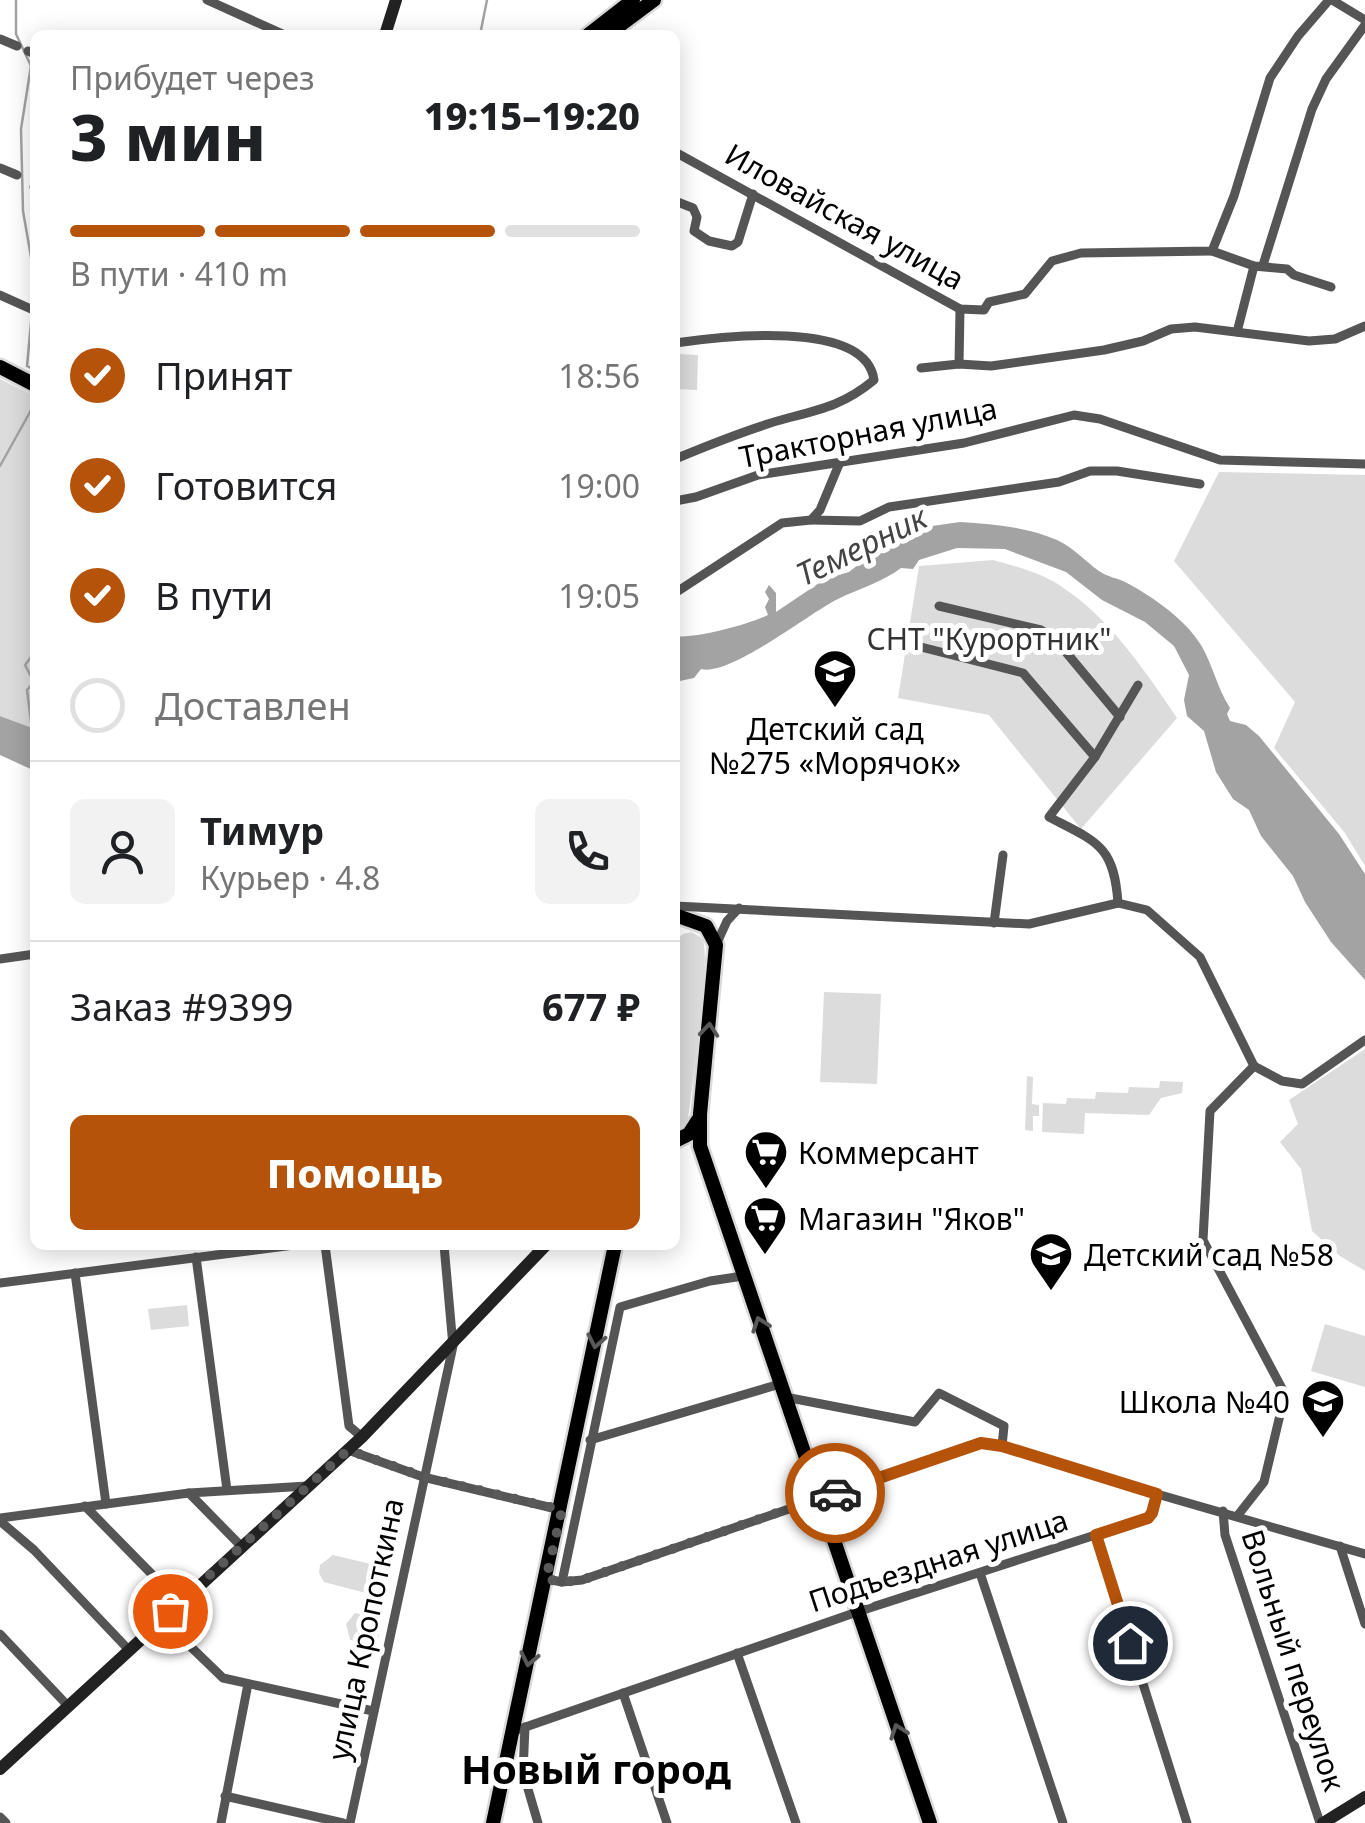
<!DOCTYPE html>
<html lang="ru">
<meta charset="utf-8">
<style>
:root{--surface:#fff;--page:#f2f2f2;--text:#202124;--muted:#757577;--line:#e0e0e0;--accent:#b45309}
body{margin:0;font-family:"Noto Sans",sans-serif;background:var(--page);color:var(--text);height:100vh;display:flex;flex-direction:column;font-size:38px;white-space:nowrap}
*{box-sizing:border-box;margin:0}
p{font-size:32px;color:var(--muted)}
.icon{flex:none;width:55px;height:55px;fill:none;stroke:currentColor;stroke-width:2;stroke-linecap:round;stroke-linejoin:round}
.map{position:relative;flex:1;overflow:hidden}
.drawer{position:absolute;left:30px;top:30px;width:650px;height:1220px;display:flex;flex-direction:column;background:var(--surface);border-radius:15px;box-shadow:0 5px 25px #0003}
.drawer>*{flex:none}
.pin{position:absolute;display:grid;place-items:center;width:85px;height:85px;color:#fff;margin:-42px;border:5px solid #fff;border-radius:50%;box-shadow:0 2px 10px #0007}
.courier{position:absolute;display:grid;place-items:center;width:100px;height:100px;margin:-50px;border:8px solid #b45309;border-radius:50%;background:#fff;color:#222;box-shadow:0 2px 12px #0007}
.head em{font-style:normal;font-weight:800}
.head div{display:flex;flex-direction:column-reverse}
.head{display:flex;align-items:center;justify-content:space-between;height:170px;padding:0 40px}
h1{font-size:65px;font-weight:800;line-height:75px}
.bar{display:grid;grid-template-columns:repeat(4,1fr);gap:15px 10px;align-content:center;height:120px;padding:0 40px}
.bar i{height:12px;border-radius:8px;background:var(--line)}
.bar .on{background:var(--accent)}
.bar p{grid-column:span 4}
.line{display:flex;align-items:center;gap:25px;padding:0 40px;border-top:2px solid var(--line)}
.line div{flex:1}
.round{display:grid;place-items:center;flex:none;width:105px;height:105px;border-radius:15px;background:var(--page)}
ol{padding:0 40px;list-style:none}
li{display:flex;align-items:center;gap:30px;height:110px}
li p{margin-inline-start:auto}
li .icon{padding:10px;border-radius:50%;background:var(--accent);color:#fff;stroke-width:4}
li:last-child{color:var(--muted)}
li i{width:55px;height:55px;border:5px solid var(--line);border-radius:50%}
.primary-button{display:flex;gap:20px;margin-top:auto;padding:20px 40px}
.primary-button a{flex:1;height:115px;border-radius:15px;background:var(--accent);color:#fff;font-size:40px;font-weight:800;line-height:115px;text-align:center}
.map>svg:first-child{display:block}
.green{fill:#dcdcdc}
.water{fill:#a3a3a3}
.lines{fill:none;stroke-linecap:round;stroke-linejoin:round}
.stream{stroke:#a3a3a3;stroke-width:2.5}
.primary-casing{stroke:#dbdbdb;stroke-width:19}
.street{stroke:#555;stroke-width:9}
.secondary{stroke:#222;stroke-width:12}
.primary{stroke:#000;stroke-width:14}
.oneway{stroke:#595959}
.done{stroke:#595959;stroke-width:10;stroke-dasharray:0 18}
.route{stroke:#b45309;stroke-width:12}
.labels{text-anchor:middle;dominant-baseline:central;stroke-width:10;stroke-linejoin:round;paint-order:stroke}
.street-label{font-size:30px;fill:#000;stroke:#fff}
.park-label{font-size:30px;fill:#333;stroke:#fff}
.poi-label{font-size:30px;fill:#000;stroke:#fff;text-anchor:start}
.water-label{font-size:32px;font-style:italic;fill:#444;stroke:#fff}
.district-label{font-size:40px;font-weight:bold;fill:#000;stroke:#fff}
</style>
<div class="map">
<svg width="1365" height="1823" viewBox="0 0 1365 1823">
<rect width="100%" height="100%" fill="#fff"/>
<g class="green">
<path d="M677,354L698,355L697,390L675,389Z"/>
<path d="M0,379L35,396V729L0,716Z"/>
<path d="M1219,472L1365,475V866L1345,833L1274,748L1295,702L1174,561Z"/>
<path d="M993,560C1018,567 1044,573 1065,589C1111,620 1146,672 1177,718L1081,829L989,715L898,698L919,566Z"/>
<path d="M691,932C696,935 700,935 703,941C711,958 691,1093 688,1120L675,1133V942L683,934Z"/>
<path d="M824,992L881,994L877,1084L820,1082Z"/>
<path d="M1365,1049V1271L1340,1256L1312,1231L1301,1169L1280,1142L1298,1124L1289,1100Z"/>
<path d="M1027,1076L1033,1077L1032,1104L1039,1105V1116H1033V1131L1025,1130Z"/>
<path d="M1160,1081L1183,1082L1182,1093L1161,1098L1149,1115L1085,1113L1084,1134L1042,1132L1043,1103L1066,1104L1067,1098L1095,1099L1096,1092L1128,1093L1129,1087L1159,1088Z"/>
<path d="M187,1305L189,1326L151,1330L148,1309Z"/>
<path d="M1325,1324L1365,1336V1387L1311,1371Z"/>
<path d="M333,1555L375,1565L380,1576L377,1587L366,1593L324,1582L319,1573L320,1565Z"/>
<path d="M355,1613L382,1619L377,1645L350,1640L346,1624Z"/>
</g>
<g class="water">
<path d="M960,522C993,524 1027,527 1057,540C1074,548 1085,561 1099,571C1107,577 1118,578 1127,583C1153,597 1185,619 1201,645C1213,665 1217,688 1230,708L1227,714L1230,721L1246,725L1259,736L1339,834L1365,874V980L1331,942L1305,902L1293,876L1261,836L1249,810L1233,799L1216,772L1204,731L1187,716L1184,700L1189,675L1174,646L1145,622L1102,600L1066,572L1005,549L957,548L919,560L913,569L901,568C883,582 858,589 838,599C809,613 730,677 701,669L694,678L675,682V636C696,639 750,624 768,615L765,607L769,599L765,592L769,585L776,593V612L825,579L849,572L859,564L866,549L878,542L918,528Z"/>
<path d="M0,716L35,729V771L0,755Z"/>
</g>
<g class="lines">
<g class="stream">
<path d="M16,0V34L31,66L21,129L23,211L35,280L27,366L35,370"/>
<path d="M480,35L487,0"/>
<path d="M0,466L35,403"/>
<path d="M32,729L27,690L34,682L25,665L35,652"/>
</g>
<g class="primary-casing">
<g id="primary">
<path d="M588,35L633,0"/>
<path d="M607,35L654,0"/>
<path d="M0,367L35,385"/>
<path d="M675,915L706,926L716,945L700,1114V1146L930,1823"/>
<path d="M675,1141L689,1134L698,1120"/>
<path d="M493,1823L615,1245"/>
</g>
</g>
<g class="street">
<path d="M207,0L285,35"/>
<path d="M1332,0L1365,20"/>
<path d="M0,39L17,46"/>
<path d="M28,51L35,54"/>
<path d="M675,152L960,309L984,310L989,302L1025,294L1052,261L1081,253L1212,251L1234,196L1270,78L1298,36L1329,0"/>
<path d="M0,168L17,175"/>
<path d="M34,187H35"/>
<path d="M675,201L693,208L697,217L694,231L709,241L732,246L738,242L753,194"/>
<path d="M1212,251L1254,266L1287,269L1294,275L1331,287"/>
<path d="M1263,265L1312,109L1326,79L1365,25"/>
<path d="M0,295L31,309"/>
<path d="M1237,332L1254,266"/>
<path d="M675,343C717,337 866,318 874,380C845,404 823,409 788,418C750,428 711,444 675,459"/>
<path d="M959,364L960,309"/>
<path d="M921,368L959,364L991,366L1104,350L1143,341L1171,329L1195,327L1309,341L1335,339L1365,326"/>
<path d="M675,501L696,497L758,475L964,443L1074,415L1100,419L1220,460L1365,464"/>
<path d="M811,520L860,521L889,507L1059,482L1090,471H1117L1200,484"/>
<path d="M675,593L782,523L811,520L820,510L840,462"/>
<path d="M939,606L1041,630L1055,639L1120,717"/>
<path d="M917,646L1023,673L1095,757"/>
<path d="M1118,903C1114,845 1097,842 1049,817L1095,757L1138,685"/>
<path d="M675,906L1029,924L1118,903L1147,910L1200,957L1254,1066L1210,1111L1203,1240L1285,1394L1264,1482L1238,1515"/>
<path d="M994,923L1003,855"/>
<path d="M716,945L727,921L739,908"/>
<path d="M0,959L35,954"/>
<path d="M1254,1066L1282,1081L1302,1084L1365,1040"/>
<path d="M325,1245L349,1426L362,1437"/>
<path d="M196,1257L227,1490"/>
<path d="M75,1273L106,1504"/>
<path d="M0,1283L294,1245"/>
<path d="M785,1397L915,1422L939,1393L1004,1426L1002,1446"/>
<path d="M590,1440L780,1384"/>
<path d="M348,1450L423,1477L561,1510"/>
<path d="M189,1493L240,1545"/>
<path d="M85,1506L179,1602"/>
<path d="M1223,1511L1225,1535L1320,1823"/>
<path d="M0,1518L189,1493L307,1486"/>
<path d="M0,1521L34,1550L128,1649"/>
<path d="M1096,1535L1187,1823"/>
<path d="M1340,1546L1365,1624"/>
<path d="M980,1573L1063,1823"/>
<path d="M547,1579L562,1582L582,1580L981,1443L1002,1446L1157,1494"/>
<path d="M562,1582L620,1307L710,1281L743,1276"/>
<path d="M162,1619L223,1678L373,1711"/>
<path d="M0,1634L69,1707"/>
<path d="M737,1653L796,1823"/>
<path d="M623,1693L667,1823"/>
<path d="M525,1727L523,1772L538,1823"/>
<path d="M514,1731L857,1612L1148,1518L1153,1513L1157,1494L1365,1554"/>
<path d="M225,1796L343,1823"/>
<path d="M0,1817L6,1823"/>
<path d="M221,1823L248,1684"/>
<path d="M350,1823L453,1346L444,1245"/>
</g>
<g class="secondary">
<path d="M385,35L396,0"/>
<path d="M0,1769L362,1437L546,1245"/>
<path d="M1323,1823L1365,1797"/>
</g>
<use href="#primary" class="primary"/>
</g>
<defs><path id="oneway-chevron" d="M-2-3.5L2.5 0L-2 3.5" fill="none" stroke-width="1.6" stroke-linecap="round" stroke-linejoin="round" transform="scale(2.5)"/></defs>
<g class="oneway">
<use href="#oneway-chevron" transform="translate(709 1030) rotate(-85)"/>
<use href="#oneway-chevron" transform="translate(760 1324) rotate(-109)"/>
<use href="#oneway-chevron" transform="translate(596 1341) rotate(101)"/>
<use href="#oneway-chevron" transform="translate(529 1659) rotate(102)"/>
<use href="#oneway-chevron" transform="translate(898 1731) rotate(-109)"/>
</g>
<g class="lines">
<path class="done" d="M170,1611L348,1450L424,1477L562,1510L546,1579L562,1582L582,1580L835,1493"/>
<path class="route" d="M835,1493L981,1443L1002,1446L1157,1494L1152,1513L1148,1518L1096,1535L1130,1643"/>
</g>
<defs>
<g id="school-pin" transform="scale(2.25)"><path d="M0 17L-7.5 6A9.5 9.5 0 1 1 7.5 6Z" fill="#000" stroke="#fff"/><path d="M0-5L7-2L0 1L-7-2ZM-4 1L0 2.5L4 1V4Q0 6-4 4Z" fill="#fff"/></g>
<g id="supermarket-pin" transform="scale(2.25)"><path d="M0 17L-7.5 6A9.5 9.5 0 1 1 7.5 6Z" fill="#000" stroke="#fff"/><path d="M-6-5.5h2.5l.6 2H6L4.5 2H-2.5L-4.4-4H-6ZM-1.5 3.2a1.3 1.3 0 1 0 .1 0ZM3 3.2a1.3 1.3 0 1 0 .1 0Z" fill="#fff"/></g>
</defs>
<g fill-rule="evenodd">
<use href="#school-pin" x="835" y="671"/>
<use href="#supermarket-pin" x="766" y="1152"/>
<use href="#supermarket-pin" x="765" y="1218"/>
<use href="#school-pin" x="1051" y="1254"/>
<use href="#school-pin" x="1323" y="1401"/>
</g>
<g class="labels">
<g class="street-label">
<text transform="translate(845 216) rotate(29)">Иловайская улица</text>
<text transform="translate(868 432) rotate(-11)">Тракторная улица</text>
<text transform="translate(938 1560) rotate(-18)">Подъездная улица</text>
<text transform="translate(365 1629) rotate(-78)">улица Кропоткина</text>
<text transform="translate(1294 1660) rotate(72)">Вольный переулок</text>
</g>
<g class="park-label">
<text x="989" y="638">СНТ "Курортник"</text>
</g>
<g class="poi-label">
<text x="835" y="728" text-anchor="middle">Детский сад<tspan x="835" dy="34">№275 «Морячок»</tspan></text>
<text x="798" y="1152">Коммерсант</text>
<text x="798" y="1218">Магазин "Яков"</text>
<text x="1084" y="1254">Детский сад №58</text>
<text x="1290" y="1401" text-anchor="end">Школа №40</text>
</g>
<g class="water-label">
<text transform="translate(861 545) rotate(-26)">Темерник</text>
</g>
<g class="district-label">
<text x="596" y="1768">Новый город</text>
</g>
</g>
</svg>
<div class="pin" style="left:170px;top:1611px;background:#ea580c"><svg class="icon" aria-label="bag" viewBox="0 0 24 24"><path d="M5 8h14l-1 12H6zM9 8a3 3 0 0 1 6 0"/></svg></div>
<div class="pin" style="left:1130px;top:1643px;background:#1f2937"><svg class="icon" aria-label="home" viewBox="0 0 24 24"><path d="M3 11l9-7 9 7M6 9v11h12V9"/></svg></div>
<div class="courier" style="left:835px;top:1493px"><svg class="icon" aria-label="car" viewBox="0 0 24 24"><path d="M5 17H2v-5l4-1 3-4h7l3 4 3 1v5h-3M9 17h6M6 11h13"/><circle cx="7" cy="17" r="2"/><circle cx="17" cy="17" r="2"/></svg></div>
<section class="drawer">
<div class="head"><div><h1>3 мин</h1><p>Прибудет через</p></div><em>19:15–19:20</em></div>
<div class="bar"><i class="on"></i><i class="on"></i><i class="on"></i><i></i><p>В пути · 410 m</p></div>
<ol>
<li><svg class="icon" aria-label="check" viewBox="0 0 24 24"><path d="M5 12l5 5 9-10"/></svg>Принят<p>18:56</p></li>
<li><svg class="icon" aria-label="check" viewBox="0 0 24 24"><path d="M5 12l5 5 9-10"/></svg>Готовится<p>19:00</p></li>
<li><svg class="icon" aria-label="check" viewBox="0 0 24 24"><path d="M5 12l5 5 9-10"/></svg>В пути<p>19:05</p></li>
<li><i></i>Доставлен</li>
</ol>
<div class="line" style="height:180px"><a class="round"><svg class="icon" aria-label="person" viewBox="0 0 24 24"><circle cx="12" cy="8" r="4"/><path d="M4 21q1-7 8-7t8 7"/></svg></a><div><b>Тимур</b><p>Курьер · 4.8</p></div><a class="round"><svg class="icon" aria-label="phone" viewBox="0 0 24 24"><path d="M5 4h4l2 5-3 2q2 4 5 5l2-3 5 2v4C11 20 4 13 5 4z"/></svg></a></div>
<div class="line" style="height:130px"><div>Заказ #9399</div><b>677 ₽</b></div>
<div class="primary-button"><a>Помощь</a></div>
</section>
</div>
